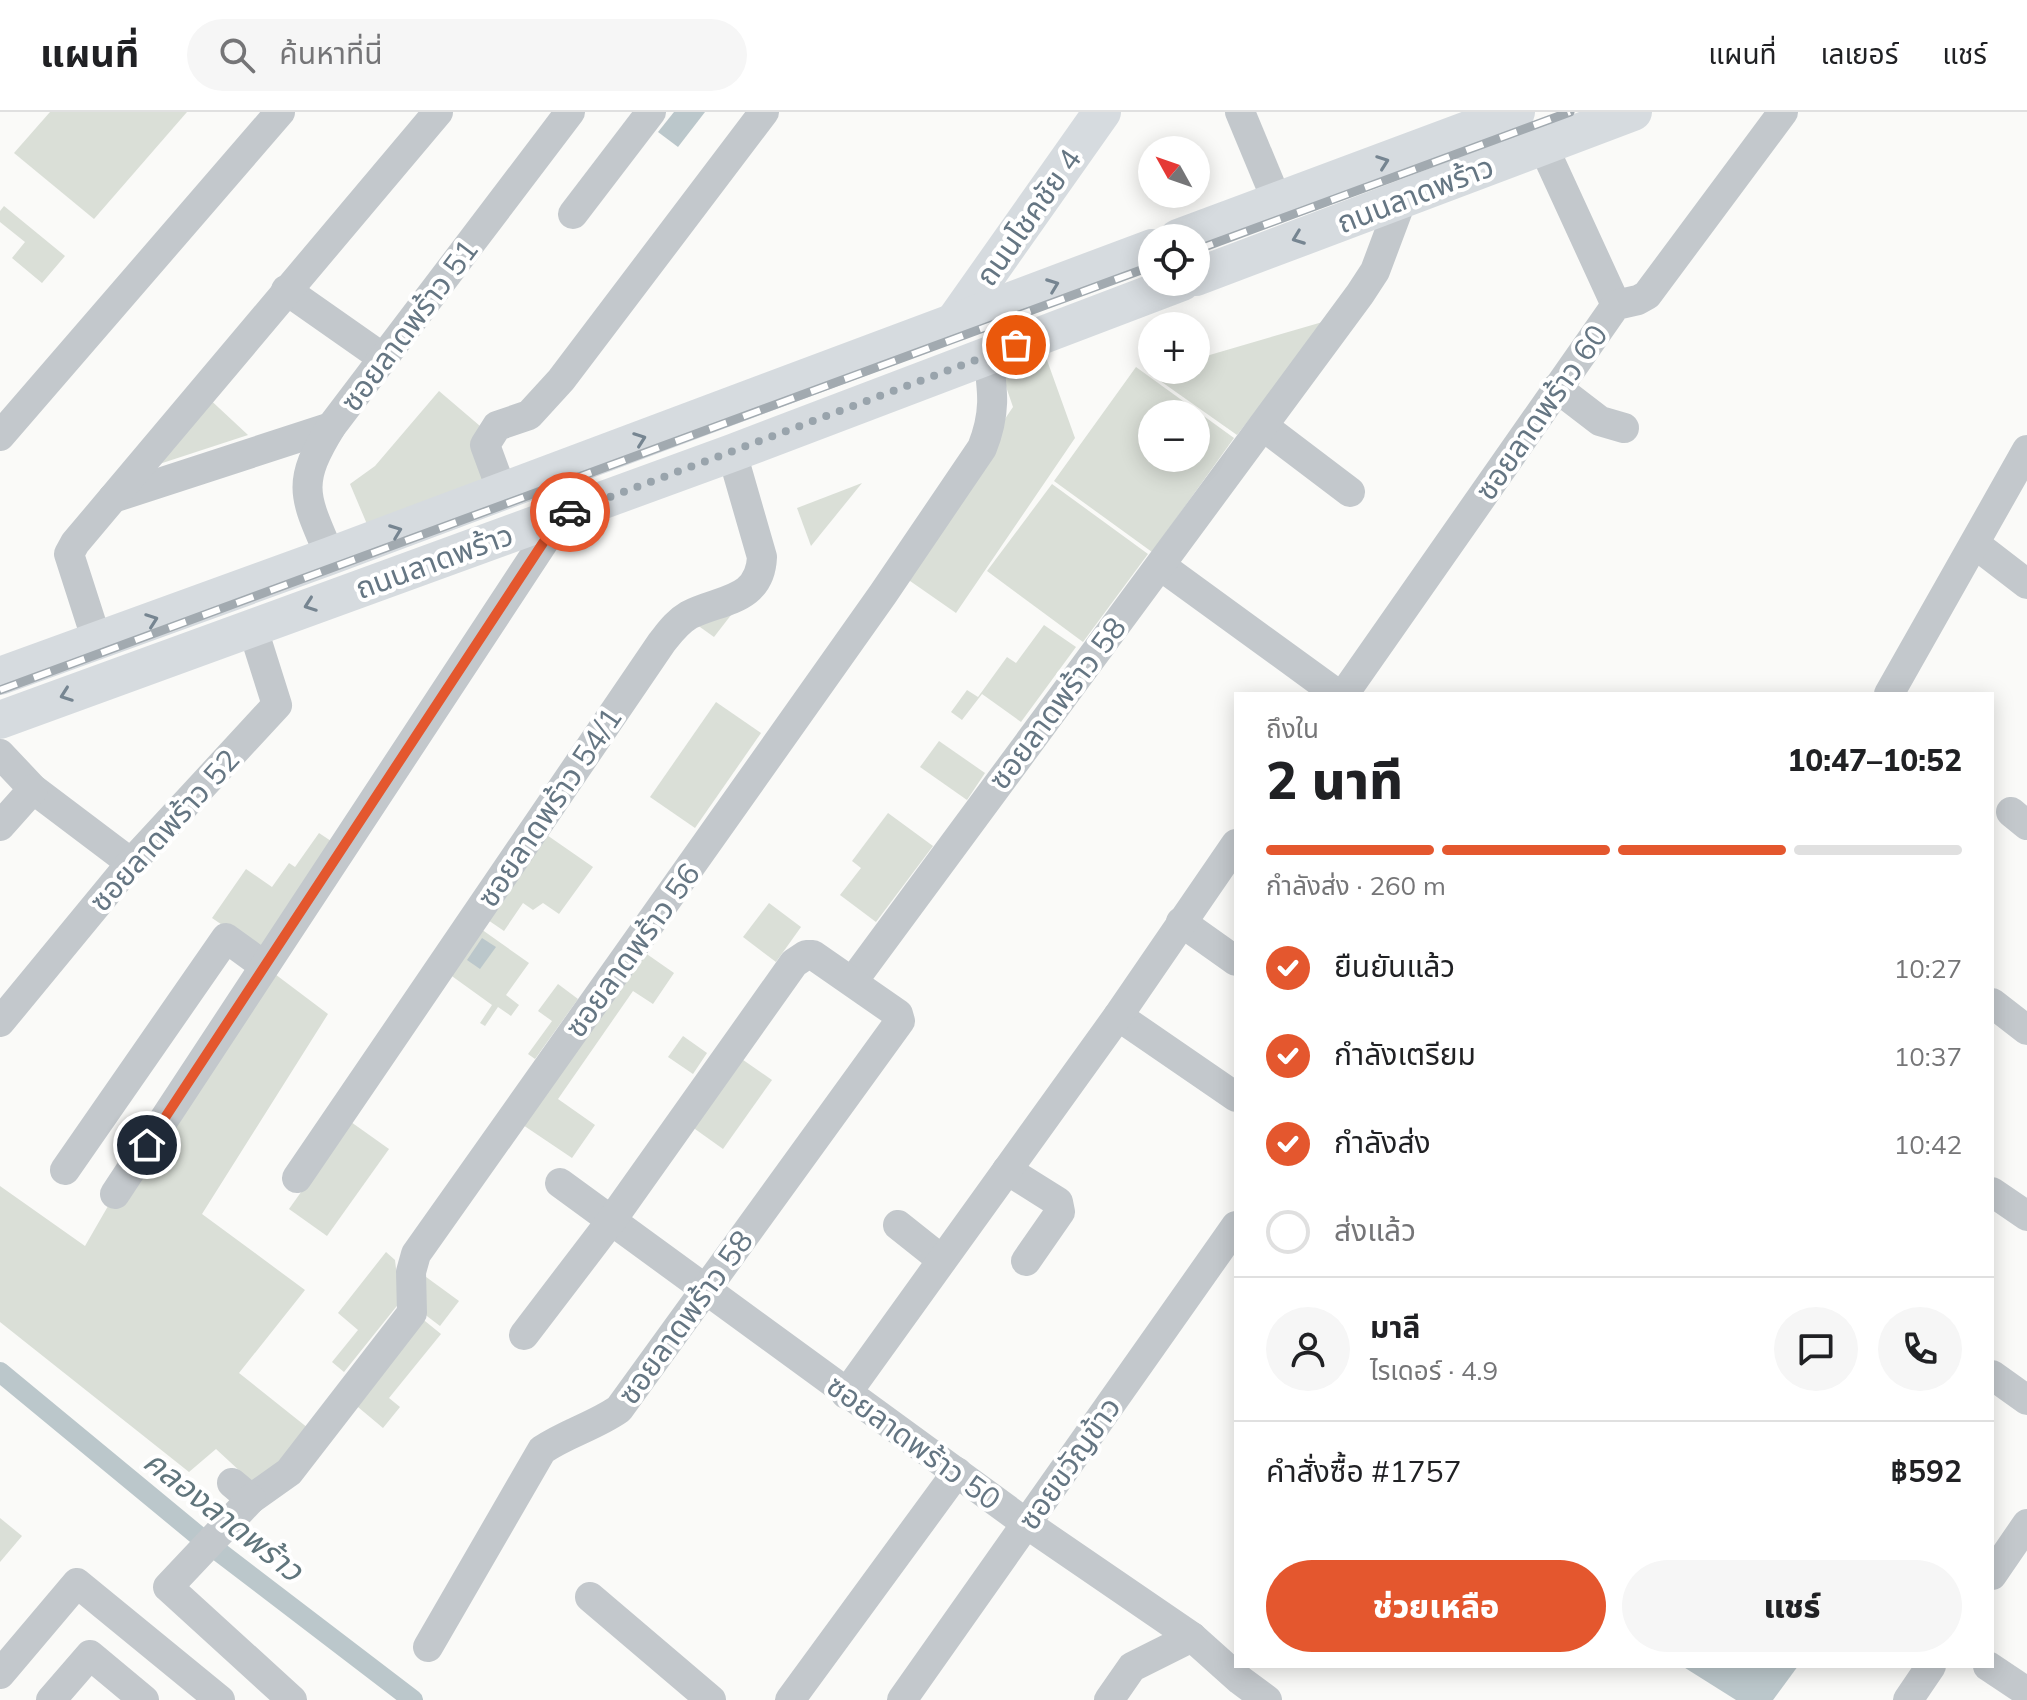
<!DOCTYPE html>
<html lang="th">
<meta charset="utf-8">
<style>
:root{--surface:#fff;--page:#f6f6f6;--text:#202124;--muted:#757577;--line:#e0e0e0;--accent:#e4572e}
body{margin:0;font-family:Mulish,"Noto Sans Thai",sans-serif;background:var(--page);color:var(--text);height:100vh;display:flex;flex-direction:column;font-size:30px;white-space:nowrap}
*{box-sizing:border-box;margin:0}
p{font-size:26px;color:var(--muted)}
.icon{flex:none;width:44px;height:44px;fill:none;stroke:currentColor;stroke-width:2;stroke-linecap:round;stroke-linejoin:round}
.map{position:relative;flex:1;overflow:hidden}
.sheet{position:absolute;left:1234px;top:580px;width:760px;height:976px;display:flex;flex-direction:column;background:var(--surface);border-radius:0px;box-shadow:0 4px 20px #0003}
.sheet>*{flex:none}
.needle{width:52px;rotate:310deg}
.controls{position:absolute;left:1138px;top:24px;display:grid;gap:16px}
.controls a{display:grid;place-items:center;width:72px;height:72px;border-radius:50%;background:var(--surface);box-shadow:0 4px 20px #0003;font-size:40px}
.pin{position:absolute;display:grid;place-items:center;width:68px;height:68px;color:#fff;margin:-34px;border:4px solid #fff;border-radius:50%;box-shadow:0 2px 8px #0007}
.courier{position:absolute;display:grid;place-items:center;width:80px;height:80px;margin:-40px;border:6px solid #e4572e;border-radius:50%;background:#fff;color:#222;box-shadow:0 2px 10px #0007}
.headline em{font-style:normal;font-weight:800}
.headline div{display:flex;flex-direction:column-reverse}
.headline{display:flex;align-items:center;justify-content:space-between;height:136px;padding:0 32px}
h1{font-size:52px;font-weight:800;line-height:60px}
.bar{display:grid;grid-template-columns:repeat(4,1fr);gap:12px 8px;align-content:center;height:96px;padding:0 32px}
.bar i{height:10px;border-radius:6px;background:var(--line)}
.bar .on{background:var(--accent)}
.bar p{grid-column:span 4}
.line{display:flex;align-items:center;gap:20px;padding:0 32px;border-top:2px solid var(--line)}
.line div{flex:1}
.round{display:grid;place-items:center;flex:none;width:84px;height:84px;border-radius:42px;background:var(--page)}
ol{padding:0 32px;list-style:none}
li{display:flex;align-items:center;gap:24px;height:88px}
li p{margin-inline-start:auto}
li .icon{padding:8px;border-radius:50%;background:var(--accent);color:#fff;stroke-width:4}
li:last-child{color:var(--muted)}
li i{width:44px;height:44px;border:4px solid var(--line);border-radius:50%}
.primary-button{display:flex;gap:16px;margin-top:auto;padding:16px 32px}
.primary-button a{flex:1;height:92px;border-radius:48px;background:var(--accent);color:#fff;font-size:32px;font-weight:800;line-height:92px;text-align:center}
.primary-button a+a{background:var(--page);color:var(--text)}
header{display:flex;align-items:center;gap:48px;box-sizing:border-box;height:112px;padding:0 40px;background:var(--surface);border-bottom:2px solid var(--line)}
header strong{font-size:38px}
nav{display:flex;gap:44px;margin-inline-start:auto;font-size:28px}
.search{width:560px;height:72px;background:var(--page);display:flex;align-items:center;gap:20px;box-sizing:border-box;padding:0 28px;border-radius:44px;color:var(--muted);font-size:30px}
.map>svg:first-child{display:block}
.green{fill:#dadfd7;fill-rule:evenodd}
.water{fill:#bbc7cb}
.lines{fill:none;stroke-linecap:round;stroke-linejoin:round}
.canal{stroke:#bbc7cb;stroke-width:20}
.minor{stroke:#c3c8cc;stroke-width:30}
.major{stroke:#d6dbdf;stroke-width:38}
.rail-casing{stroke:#a2aab0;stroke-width:9}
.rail{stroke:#fff;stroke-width:6;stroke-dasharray:18;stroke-linecap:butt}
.oneway{stroke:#768591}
.done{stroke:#99a4ac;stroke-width:8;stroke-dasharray:0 14.4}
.route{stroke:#e4572e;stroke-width:10}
.labels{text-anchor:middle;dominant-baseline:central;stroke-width:8;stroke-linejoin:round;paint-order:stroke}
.street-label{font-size:30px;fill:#657683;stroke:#fff}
.water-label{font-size:32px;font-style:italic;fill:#60757c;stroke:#fff}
</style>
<header>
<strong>แผนที่</strong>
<div class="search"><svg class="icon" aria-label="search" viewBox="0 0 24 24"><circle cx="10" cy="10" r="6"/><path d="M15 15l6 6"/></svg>ค้นหาที่นี่</div>
<nav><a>แผนที่</a><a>เลเยอร์</a><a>แชร์</a></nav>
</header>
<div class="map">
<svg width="2027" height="1588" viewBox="0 0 2027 1588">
<rect width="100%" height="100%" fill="#fafaf8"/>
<g class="green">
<path d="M50,0H187L94,107L14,41Z"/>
<path d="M4,94L65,144L42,171L12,146L25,130L0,110V99Z"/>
<path d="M1326,209L1237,323L1149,261L1159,258H1196V247Z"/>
<path d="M1043,237L1075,326L956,501L900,462L1013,295L999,254Z"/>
<path d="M1136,255L1234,326L1152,440L1054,369ZM1152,302H1196V346H1152Z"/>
<path d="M439,279L480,314L487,383L372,424L350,372L375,354Z"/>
<path d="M204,282L248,323L141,358Z"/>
<path d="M862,371L811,434L797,396Z"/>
<path d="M1052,372L1148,442L1083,530L987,459Z"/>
<path d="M745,485L714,525L686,505Z"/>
<path d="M1044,513L1076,535L1021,610L982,582L962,608L951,600L967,578L978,585L1007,545L1016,551Z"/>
<path d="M716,590L761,621L695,716L650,685Z"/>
<path d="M939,629L985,661L967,688L920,655Z"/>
<path d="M888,701L933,734L876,810L840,783L861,756L852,749Z"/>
<path d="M319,721L337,733L262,840L212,806L246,757L272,775L289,751L295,755Z"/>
<path d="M544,721L593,755L559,802L543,791L533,798L523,791L504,819L485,806Z"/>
<path d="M769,791L801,815L776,850L743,825Z"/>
<path d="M481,817L529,851L506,883L519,893L511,904L498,895L485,914L480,911L492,893L449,862Z"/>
<path d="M641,838L674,861L653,892L633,879L558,987L595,1013L572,1046L520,1011Z"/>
<path d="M263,853L328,902L202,1102L305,1178L239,1261L313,1320L257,1375L216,1337L189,1360L0,1210V1074L85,1134L115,1082Z"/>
<path d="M558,872L578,887L535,947L528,942L552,909L538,899Z"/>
<path d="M683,924L707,941L693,962L668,945Z"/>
<path d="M736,943L772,968L723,1037L688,1012Z"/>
<path d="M351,1010L389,1037L327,1124L289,1097Z"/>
<path d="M386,1140L395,1148L400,1190L344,1260L332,1250L358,1218L338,1201Z"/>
<path d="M422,1162L459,1189L440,1214L419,1198Z"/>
<path d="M420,1205L441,1222L389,1286L400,1295L383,1316L352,1290Z"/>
<path d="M0,1406L22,1424L0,1450Z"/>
</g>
<g class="water">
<path d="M674,0H705L678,35L658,20Z"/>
<path d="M482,826L496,835L480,857L467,848Z"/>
<path d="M1682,1554H1798L1773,1588H1736Z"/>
</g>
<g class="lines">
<path class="canal" d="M0,1260L201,1426L413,1588"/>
<g class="minor">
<path d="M1240,0L1277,89"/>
<path d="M1543,34L1616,193"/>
<path d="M573,102L651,0"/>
<path d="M286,178L383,246"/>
<path d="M1557,276L1600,309L1624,316"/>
<path d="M1263,314L1350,380"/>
<path d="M0,324L280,0"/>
<path d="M502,379L485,333L497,314L529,303L561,268L764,0"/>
<path d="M113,386L331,315"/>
<path d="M1975,432L2027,472"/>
<path d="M330,444C305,385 295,373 331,315L570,0"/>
<path d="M1161,454L1337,582"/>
<path d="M97,529L69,442L75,431L438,0"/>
<path d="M1344,582L1616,193L1638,188L1647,183L1783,0"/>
<path d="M1889,582L2027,338"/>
<path d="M0,642L33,677L131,751"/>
<path d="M2011,700L2027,713"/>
<path d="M0,714L33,677"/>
<path d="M1181,810L1236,849"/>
<path d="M853,869L1360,182L1375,159L1402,87"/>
<path d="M1992,891L2027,918"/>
<path d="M1118,904L1236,985"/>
<path d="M0,910L131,751L277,593L252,514"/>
<path d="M65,1058L226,826L263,853"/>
<path d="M1007,1058L1058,1090L1060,1100L1026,1149"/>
<path d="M297,1066L662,530C670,520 677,510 689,503C720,487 760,490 762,445L732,341"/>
<path d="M560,1071L1027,1412L1192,1525L1240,1568L1267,1588"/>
<path d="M1992,1080L2027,1104"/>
<path d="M115,1082L562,402"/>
<path d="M898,1113L942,1148"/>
<path d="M1992,1263L2027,1288"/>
<path d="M846,1282L1118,904L1236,732"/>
<path d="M232,1371L251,1387L289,1360L412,1201L411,1160L416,1142L883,482L982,336C996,301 993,280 988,244"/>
<path d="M251,1387L168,1475L292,1588"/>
<path d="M1992,1463L2027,1412"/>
<path d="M590,1485L711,1588"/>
<path d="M428,1535L542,1338C567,1321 595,1314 619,1297L900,909L898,902L813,843H806L794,851L611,1109L524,1223"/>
<path d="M1988,1554L2027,1580"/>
<path d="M0,1562L77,1471L220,1588"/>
<path d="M51,1588L90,1543L144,1588"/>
<path d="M790,1588L957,1360"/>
<path d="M902,1588L1236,1114"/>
<path d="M1109,1588L1132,1555L1192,1525"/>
<path d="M1908,1588L1931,1554"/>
</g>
<g class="major">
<path d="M1178,126L1516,0"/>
<path d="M1196,165L1633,0"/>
<path d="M954,210L1102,0"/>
<path d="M0,564L330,444L1152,136"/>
<path d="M0,608L732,341L1182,170"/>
</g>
<g class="rail-casing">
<g id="rail">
<path d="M1196,138L1570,0"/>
<path d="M0,578L1152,154"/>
</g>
</g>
<use href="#rail" class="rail"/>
</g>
<defs><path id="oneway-chevron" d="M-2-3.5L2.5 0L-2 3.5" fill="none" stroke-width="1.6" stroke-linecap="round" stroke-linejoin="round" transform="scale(2)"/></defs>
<g class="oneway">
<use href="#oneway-chevron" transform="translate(1383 50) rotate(-20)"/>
<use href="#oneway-chevron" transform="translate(1298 126) rotate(159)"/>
<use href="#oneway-chevron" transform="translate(1053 173) rotate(-21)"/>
<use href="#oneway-chevron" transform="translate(640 327) rotate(-20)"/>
<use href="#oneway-chevron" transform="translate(396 419) rotate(-21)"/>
<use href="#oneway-chevron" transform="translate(310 493) rotate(160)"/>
<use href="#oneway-chevron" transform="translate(152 508) rotate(-20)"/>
<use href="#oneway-chevron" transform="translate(66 583) rotate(160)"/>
</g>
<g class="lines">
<path class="done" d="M570,400L1016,233"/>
<path class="route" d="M147,1033L562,402L570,400"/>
</g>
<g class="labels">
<g class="street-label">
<text transform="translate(1415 82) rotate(-21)">ถนนลาดพร้าว</text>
<text transform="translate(1028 105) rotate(-55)">ถนนโชคชัย 4</text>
<text transform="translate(409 213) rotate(-53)">ซอยลาดพร้าว 51</text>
<text transform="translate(1541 300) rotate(-55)">ซอยลาดพร้าว 60</text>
<text transform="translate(434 449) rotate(-20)">ถนนลาดพร้าว</text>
<text transform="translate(1057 591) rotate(-53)">ซอยลาดพร้าว 58</text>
<text transform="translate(549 695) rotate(-56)">ซอยลาดพร้าว 54/1</text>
<text transform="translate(164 718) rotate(-48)">ซอยลาดพร้าว 52</text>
<text transform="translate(632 838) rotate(-54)">ซอยลาดพร้าว 56</text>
<text transform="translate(685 1205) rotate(-54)">ซอยลาดพร้าว 58</text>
<text transform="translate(914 1330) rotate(36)">ซอยลาดพร้าว 50</text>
<text transform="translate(1069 1351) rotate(-55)">ซอยขวัญข้าว</text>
</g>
<g class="water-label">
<text transform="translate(224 1403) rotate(38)">คลองลาดพร้าว</text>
</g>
</g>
</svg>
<div class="controls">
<a><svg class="needle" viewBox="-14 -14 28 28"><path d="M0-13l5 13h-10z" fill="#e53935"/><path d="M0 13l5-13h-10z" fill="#757577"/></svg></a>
<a><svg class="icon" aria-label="locate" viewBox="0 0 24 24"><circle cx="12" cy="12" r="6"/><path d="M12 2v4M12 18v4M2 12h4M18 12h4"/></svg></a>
<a>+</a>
<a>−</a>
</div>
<div class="pin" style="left:1016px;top:233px;background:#ea580c"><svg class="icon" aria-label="bag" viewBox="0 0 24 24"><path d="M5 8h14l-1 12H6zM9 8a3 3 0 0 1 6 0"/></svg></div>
<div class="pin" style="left:147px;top:1033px;background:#1f2937"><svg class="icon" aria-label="home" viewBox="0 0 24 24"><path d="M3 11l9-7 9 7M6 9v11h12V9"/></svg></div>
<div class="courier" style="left:570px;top:400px"><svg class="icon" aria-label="car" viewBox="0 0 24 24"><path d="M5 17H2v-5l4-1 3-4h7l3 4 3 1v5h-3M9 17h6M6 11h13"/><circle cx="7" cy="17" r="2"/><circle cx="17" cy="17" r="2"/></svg></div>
<section class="sheet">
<div class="headline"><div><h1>2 นาที</h1><p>ถึงใน</p></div><em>10:47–10:52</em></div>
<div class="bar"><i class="on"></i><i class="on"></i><i class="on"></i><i></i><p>กำลังส่ง · 260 m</p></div>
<ol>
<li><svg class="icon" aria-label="check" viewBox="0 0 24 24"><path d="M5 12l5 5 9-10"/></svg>ยืนยันแล้ว<p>10:27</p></li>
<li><svg class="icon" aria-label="check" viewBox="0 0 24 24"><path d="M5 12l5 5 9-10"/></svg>กำลังเตรียม<p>10:37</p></li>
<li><svg class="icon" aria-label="check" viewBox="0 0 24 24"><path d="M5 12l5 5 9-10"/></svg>กำลังส่ง<p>10:42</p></li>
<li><i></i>ส่งแล้ว</li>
</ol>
<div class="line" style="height:144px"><a class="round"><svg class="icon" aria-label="person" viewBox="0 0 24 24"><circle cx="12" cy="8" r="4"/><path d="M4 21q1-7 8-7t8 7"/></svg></a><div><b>มาลี</b><p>ไรเดอร์ · 4.9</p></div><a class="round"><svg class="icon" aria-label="chat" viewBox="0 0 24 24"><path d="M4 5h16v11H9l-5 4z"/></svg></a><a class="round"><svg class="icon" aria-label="phone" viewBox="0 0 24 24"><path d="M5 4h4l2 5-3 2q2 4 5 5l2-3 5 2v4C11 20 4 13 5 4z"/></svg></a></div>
<div class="line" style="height:104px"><div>คำสั่งซื้อ #1757</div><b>฿592</b></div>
<div class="primary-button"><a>ช่วยเหลือ</a><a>แชร์</a></div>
</section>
</div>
